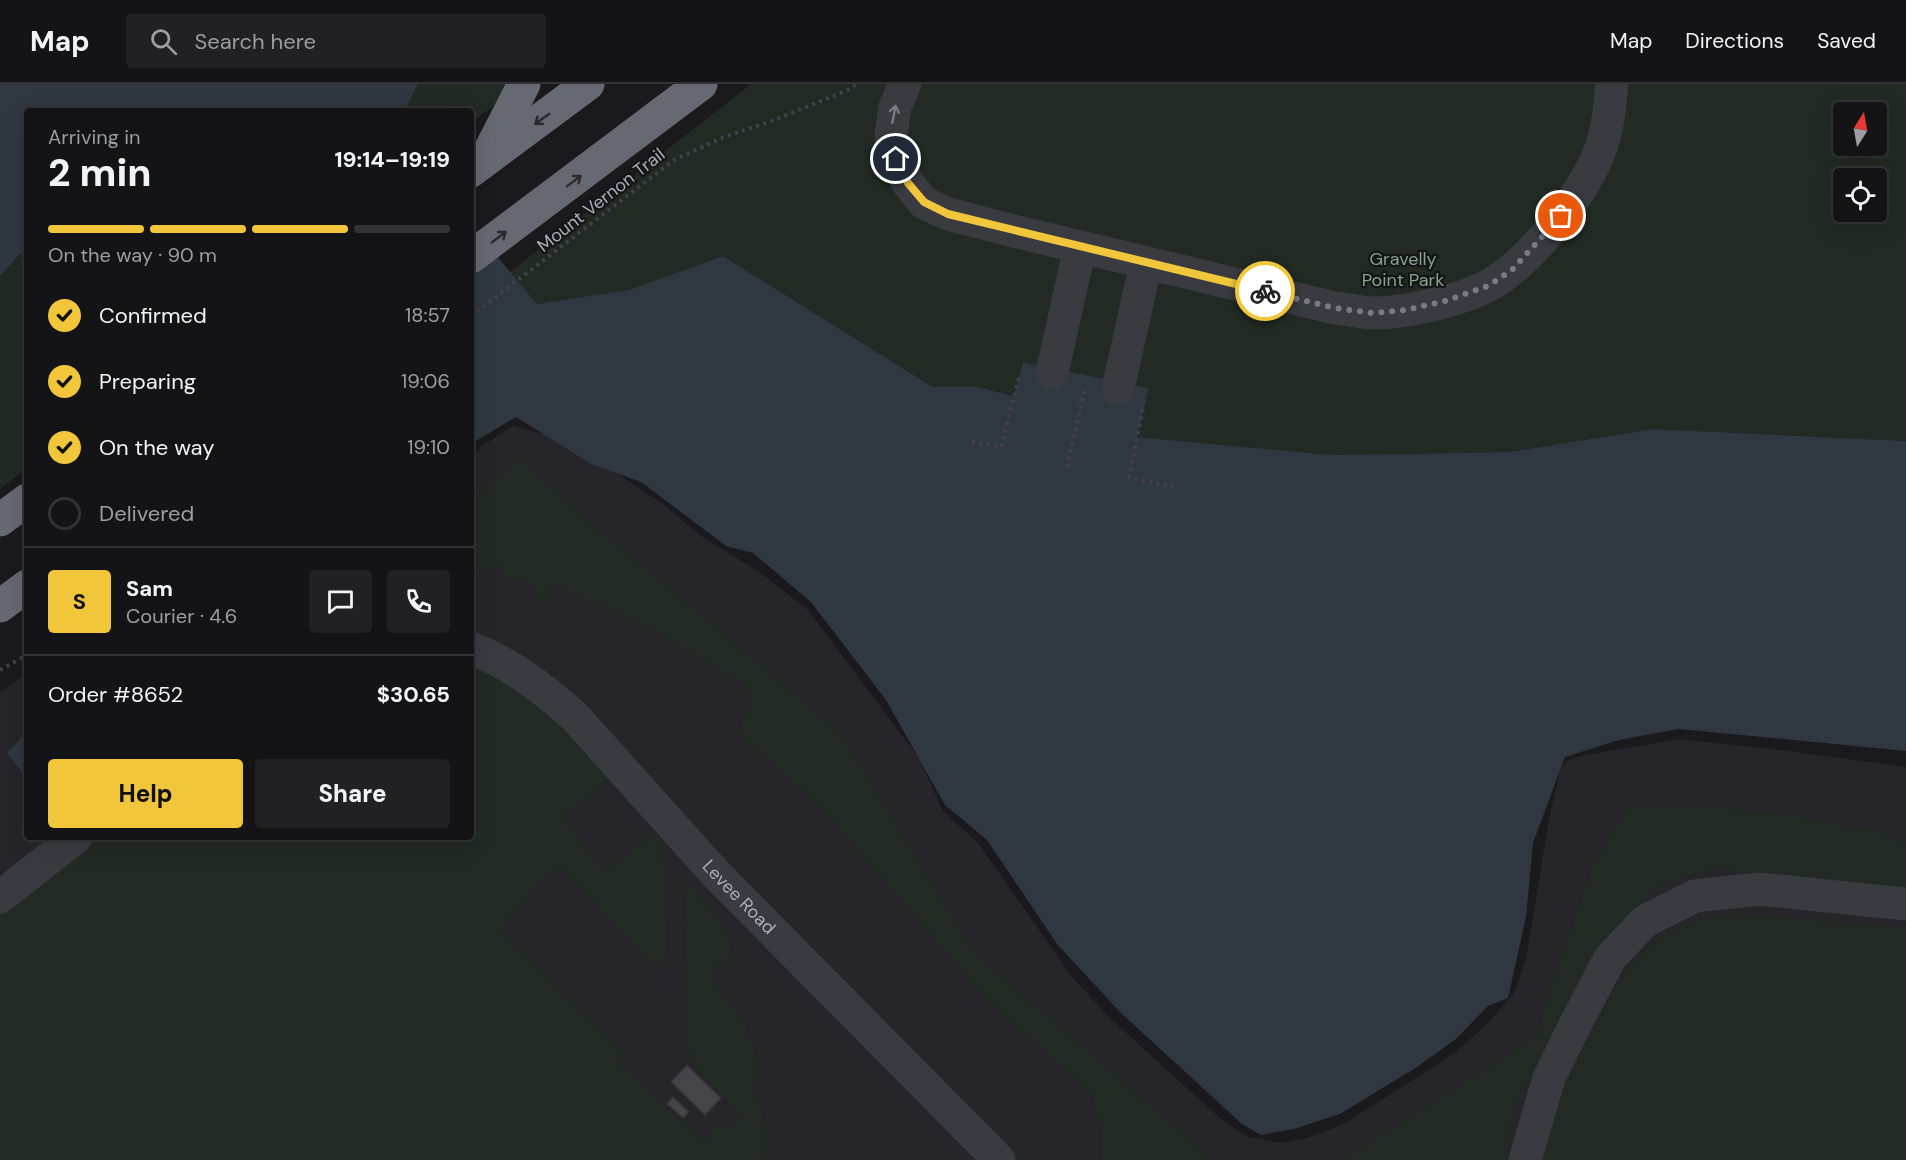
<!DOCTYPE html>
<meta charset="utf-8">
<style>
:root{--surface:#141315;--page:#212022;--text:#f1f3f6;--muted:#9d9ea0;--line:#333234;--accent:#f1c63b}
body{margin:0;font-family:"DM Sans",sans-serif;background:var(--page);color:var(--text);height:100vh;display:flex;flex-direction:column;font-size:22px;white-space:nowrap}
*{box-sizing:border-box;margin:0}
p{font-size:20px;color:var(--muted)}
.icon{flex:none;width:33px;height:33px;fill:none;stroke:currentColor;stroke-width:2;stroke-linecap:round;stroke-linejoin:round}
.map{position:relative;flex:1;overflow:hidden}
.side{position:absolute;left:24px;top:24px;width:450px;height:732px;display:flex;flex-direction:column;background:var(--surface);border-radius:6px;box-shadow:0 6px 24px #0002,0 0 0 2px var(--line)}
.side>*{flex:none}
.needle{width:39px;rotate:11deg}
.tools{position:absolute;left:1833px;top:18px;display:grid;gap:12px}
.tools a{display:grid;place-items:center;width:54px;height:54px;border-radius:6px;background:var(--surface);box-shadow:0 6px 24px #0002,0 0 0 2px var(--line);font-size:30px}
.pin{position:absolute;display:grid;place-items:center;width:51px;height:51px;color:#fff;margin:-26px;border:3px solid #fff;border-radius:50%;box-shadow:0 2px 6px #0007}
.courier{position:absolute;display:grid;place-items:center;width:60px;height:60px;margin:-30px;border:4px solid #f1c63b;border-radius:50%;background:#fff;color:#222;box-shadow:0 2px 8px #0007}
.head em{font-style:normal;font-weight:800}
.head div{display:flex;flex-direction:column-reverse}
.head{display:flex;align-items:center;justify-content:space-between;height:102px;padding:0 24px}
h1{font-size:39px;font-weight:800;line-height:45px}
.bar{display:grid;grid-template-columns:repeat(4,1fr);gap:9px 6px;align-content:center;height:72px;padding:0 24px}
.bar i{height:8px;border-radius:4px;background:var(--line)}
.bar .selected{background:var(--accent)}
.bar p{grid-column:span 4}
.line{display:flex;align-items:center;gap:15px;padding:0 24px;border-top:2px solid var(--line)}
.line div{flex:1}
.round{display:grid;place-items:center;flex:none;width:63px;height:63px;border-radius:6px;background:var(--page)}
ol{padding:0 24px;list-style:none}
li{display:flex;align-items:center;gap:18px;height:66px}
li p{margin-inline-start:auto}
li .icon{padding:6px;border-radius:50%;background:var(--accent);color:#111;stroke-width:4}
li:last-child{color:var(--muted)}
li i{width:33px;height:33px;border:3px solid var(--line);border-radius:50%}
.primary-button{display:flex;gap:12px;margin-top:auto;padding:12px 24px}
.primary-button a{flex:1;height:69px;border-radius:6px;background:var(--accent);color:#111;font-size:24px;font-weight:800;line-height:69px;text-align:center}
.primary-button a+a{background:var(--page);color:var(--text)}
header{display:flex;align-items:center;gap:36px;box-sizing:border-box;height:84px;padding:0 30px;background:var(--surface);border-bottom:2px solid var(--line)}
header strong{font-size:28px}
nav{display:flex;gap:33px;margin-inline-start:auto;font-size:21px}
.search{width:420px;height:54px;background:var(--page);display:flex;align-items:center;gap:15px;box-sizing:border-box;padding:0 21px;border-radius:6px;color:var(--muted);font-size:22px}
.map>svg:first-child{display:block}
.built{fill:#262529}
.green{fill:#212a23;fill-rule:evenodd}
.water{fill:#2f3740}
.building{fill:#444449;stroke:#343338;stroke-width:1.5}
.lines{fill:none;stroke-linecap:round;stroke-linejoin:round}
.path{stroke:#404248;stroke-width:4;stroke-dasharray:3 4.5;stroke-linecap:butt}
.minor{stroke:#3a3b41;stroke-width:33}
.highway{stroke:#666872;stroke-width:33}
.oneway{stroke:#797b84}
.oneway2{stroke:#29292e}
.done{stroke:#797a83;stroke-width:6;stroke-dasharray:0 10.8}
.route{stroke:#f1c63b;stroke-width:8}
.labels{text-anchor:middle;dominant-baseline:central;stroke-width:4.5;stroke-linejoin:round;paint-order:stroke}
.street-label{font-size:18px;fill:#acafbb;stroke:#151417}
.park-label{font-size:18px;fill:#83a689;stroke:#151417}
</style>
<header>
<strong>Map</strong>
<div class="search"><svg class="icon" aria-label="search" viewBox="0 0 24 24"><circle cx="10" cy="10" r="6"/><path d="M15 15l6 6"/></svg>Search here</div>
<nav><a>Map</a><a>Directions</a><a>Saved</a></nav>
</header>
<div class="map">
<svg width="1906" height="1076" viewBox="0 0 1906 1076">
<rect width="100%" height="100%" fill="#1a191c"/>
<path class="built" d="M513,342L544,350L594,374L663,420L701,452L758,487L808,526L919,674L943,727L978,759L1073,894L1111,935L1221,1035L1248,1053L1282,1059L1310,1053L1345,1039L1452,971L1487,940L1514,909L1526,874L1549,735L1561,684L1566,677L1580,672L1679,655L1782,666L1906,683V1076H0V608L27,589V753H471V377L480,363Z"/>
<g class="green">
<path d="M0,0H522L471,39V27H27V384L0,405Z"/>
<path d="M751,0H1906V357L1653,345L1509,368L1333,371L1136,353L1149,304L1023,278L1015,312L978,303H933L723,172L629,207L537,220L510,188ZM1844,28H1876V62H1844ZM1844,94H1876V128H1844Z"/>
<path d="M519,375L598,446L689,520L844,654L976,871L1213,1076H1101L1102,1044L1089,1006L988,917L812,713L737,649L751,620L746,601L649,543L550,498L551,507L546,520L527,497L506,491L496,478L484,487L471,478V419Z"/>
<path d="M471,579L547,622L615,690L564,732L602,787L608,785L662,744L668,875L662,880L648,877L561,782L542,795L500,846L510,859L541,885L568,917L620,963L623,971L619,980L703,1057L719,1039L729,1047L741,1034L692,980L688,966L684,793C701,814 736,848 732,877L724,880L722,884L717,881L713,892L716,901L748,944L746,950C756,965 760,975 758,993L752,998L753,1008L758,1009L766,1045L765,1076H0V829L98,753H471Z"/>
<path d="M1706,723L1763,727L1818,736L1880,749L1896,759L1906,760V807L1711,784L1651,804L1563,926L1553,949L1513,1027L1506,1076H1343L1537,953L1551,902L1593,782L1609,751L1630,724Z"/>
<path d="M1728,829L1906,844V1076H1538L1565,990C1587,968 1597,937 1612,910C1637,865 1677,836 1728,829Z"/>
</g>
<g class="water">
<path d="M0,0H418L404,27H27V166L21,169L0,192Z"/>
<path d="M471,141L537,220L629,206L723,172L933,303H978L1014,312L1023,278L1149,304L1137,353L1333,371L1509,368L1653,345L1906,357V667L1679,645L1619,656L1565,673L1533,759L1526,833L1508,914L1488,922L1456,955L1417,983L1340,1030L1294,1045L1261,1051L1242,1040L1121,929L1057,860L987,756L945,721L886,616L811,518L753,469L726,462L641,398L591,380L516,333L476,357L471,363Z"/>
<path d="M27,648V694L7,669Z"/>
</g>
<g class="building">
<path d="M687,981L721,1014L705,1031L671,998Z"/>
<path d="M673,1013L689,1028L683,1034L667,1020Z"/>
</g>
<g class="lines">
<g class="path">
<path d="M471,232L674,76L724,53L774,36L848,6L857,0"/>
<path d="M1143,325L1129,393L1179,404"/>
<path d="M972,358L1001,363L1019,293"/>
<path d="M1067,383L1085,305"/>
<path d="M0,586L27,571"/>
</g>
<g class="minor">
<path d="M905,0L895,23L891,51L896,75L908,99L924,119L948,130L1018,148L1335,224C1347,225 1359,228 1371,229C1403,230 1463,216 1491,200C1533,176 1591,102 1604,54C1609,37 1610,18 1612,0"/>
<path d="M1052,289L1080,163"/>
<path d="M1118,305L1146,179"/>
<path id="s1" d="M471,564C511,580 543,604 575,633L716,790L999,1076"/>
<path d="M0,813L76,753"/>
<path d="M1525,1076L1549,994L1575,941L1610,874L1645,837L1695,812L1759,805L1906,820"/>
</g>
<g class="highway">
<path d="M488,70L524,0"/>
<path d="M471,87L588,0"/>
<path d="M471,173L701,0"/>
<path d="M0,436L27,416"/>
<path d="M0,522L27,502"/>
</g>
</g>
<defs><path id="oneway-shaft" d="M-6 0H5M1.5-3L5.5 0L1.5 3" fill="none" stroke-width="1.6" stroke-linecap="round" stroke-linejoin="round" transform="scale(1.5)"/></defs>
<use class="oneway" href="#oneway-shaft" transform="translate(894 30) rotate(-79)"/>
<g class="oneway2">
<use href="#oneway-shaft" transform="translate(542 35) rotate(144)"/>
<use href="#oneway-shaft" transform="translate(574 97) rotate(-37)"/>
<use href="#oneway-shaft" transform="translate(499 153) rotate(-37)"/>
</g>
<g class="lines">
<path class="done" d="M1265,207L1335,224L1372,229L1406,226L1445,217L1488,202L1512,186L1561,132"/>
<path class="route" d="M896,75L908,99L924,118L948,130L1265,207"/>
</g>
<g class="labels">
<g class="street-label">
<text transform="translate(601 116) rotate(-38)">Mount Vernon Trail</text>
<text stroke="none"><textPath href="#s1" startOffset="369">Levee Road</textPath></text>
</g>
<g class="park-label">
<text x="1403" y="175">Gravelly<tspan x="1403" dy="21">Point Park</tspan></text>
</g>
</g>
</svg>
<div class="tools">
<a><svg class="needle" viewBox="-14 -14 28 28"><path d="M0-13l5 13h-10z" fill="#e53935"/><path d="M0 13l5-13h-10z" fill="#9d9ea0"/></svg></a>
<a><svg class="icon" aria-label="locate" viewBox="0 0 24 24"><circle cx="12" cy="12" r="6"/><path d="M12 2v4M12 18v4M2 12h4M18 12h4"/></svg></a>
</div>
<div class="pin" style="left:1561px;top:132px;background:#ea580c"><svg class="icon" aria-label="bag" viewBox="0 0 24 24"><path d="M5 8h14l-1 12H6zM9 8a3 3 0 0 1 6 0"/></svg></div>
<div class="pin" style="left:896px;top:75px;background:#1f2937"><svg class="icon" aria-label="home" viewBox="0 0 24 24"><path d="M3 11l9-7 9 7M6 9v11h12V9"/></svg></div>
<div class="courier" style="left:1265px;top:207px"><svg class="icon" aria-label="bike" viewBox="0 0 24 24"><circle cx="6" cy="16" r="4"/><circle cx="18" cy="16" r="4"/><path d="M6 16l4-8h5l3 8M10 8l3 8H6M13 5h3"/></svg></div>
<section class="side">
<div class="head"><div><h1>2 min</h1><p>Arriving in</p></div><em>19:14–19:19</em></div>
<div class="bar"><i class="selected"></i><i class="selected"></i><i class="selected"></i><i></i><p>On the way · 90 m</p></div>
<ol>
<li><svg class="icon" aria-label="check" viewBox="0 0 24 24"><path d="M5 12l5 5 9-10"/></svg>Confirmed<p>18:57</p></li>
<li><svg class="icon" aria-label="check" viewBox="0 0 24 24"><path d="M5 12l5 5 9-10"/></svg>Preparing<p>19:06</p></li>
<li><svg class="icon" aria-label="check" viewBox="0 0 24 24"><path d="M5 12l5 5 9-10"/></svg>On the way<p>19:10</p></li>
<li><i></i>Delivered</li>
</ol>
<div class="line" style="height:108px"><b class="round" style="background:var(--accent);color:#111">S</b><div><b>Sam</b><p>Courier · 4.6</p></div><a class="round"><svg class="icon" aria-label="chat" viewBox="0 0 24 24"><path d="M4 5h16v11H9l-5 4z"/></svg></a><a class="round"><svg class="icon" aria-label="phone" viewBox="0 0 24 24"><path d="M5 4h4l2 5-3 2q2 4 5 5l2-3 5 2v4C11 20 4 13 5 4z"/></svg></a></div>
<div class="line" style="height:78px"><div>Order #8652</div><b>$30.65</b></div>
<div class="primary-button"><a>Help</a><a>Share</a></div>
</section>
</div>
